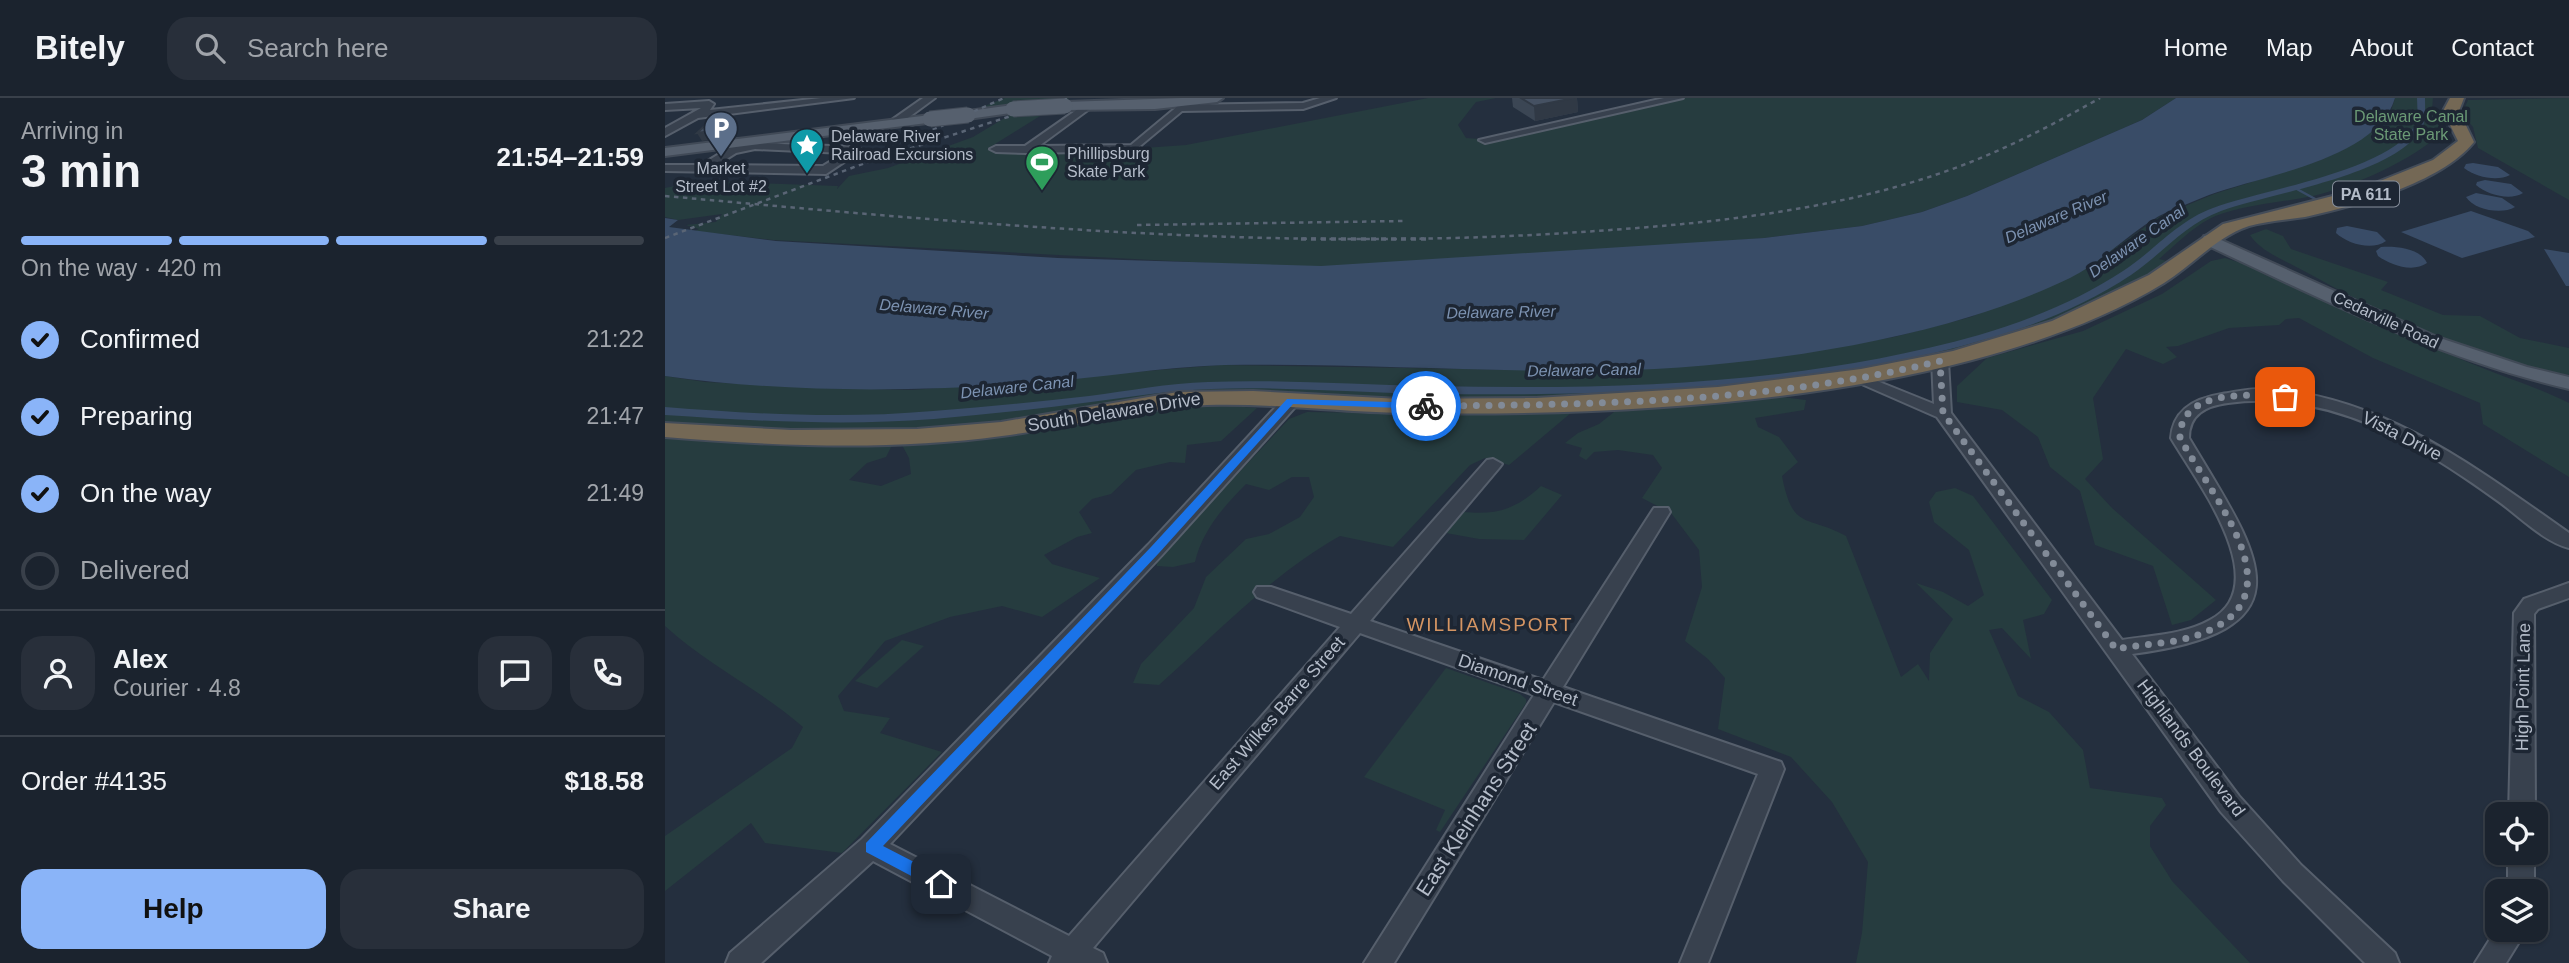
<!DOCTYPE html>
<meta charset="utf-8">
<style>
:root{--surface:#1b232e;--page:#282f3a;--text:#f1f3f6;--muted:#a0a4aa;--line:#39404a;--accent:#8ab4f8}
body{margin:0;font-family:Arial,sans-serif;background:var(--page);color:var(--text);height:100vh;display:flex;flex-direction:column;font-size:26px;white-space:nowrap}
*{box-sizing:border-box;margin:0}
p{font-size:23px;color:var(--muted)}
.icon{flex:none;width:38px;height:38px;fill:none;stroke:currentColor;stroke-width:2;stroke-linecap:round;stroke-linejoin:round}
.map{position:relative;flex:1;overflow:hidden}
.side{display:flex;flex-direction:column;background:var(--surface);width:665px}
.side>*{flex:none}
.fabs{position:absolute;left:1820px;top:704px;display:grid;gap:14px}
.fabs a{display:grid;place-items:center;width:63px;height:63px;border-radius:14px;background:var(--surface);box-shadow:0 2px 5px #0004,0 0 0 2px var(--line);font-size:35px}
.pin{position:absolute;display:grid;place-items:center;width:60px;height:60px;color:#fff;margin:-30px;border-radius:14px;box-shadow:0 4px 10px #0006}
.courier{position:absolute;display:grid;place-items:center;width:70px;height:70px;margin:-35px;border:5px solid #1a73e8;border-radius:50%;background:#fff;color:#222;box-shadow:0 2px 9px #0007}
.headline em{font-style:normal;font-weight:700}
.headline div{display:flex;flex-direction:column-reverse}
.headline{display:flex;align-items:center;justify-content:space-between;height:119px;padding:0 21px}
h1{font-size:46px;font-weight:700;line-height:52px}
.bar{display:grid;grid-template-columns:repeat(4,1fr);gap:10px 7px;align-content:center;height:84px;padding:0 21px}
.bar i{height:9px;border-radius:5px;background:var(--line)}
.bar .current{background:var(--accent)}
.bar p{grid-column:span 4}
.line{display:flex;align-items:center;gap:18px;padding:0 21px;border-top:2px solid var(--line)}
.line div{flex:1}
.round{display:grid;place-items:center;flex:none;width:74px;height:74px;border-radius:21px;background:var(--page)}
ol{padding:0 21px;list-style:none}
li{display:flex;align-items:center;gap:21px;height:77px}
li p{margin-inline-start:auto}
li .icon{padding:7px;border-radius:50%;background:var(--accent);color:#111;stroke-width:4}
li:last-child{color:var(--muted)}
li i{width:38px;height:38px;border:4px solid var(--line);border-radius:50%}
.primary-button{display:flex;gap:14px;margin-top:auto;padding:14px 21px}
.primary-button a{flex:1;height:80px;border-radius:21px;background:var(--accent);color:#111;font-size:28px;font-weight:700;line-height:80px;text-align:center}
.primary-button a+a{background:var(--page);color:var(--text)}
header{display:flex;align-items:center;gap:42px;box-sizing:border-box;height:98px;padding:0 35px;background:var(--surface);border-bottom:2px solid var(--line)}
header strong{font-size:33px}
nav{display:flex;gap:38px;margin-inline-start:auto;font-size:24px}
.search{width:490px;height:63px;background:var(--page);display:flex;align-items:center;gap:18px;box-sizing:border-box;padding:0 24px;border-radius:21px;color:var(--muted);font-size:26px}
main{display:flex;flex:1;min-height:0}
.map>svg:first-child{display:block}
.green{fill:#263c3f}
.water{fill:#394c67}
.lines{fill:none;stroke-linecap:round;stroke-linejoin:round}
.stream{stroke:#394c67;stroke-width:2.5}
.canal{fill:#394c67;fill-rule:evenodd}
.minor-casing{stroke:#565f6c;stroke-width:4}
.major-casing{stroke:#414a57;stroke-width:4}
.highway-casing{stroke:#434c59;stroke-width:4}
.minor{fill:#38414e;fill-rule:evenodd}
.major{fill:#56606e;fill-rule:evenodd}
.highway{fill:#746855;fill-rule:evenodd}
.rail-far1{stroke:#5a6575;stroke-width:2.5;stroke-dasharray:4.5 4.5;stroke-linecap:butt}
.rail{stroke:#5a6575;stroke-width:3.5;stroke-dasharray:5 5;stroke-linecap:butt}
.major-bridge-casing{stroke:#414a57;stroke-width:17;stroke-linecap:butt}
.major-bridge{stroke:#56606e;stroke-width:15}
.wall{fill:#3b4654}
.shaded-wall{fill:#303945}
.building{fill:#455162;stroke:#303945;stroke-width:2}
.route{fill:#1a73e8}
.done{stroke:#828b98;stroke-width:7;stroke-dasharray:0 12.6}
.labels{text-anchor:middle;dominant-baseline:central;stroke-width:7;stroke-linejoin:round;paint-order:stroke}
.far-park-label{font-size:16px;fill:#6b9a76;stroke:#1d2633}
.far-poi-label{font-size:16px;fill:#b4bcc9;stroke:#1d2633;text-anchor:start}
.shield{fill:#1d2633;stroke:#878f9c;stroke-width:2}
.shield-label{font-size:16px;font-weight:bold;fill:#b4bcc9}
.far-water-label{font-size:16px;font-style:italic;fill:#7c92b1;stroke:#1d2633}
.far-street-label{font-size:16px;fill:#b4bcc9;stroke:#1d2633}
.street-label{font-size:18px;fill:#b4bcc9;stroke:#1d2633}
.neighbourhood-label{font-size:19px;letter-spacing:2px;fill:#d59563;stroke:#1d2633}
.near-street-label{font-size:21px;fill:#b4bcc9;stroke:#1d2633}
</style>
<header>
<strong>Bitely</strong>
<div class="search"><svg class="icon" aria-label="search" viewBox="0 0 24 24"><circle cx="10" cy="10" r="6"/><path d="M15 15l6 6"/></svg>Search here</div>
<nav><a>Home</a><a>Map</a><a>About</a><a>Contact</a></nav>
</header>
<main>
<section class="side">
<div class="headline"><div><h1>3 min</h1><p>Arriving in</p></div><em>21:54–21:59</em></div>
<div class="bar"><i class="current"></i><i class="current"></i><i class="current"></i><i></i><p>On the way · 420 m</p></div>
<ol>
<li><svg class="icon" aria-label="check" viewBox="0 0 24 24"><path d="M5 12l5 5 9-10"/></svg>Confirmed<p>21:22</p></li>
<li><svg class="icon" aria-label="check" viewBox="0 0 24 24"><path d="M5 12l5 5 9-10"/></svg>Preparing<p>21:47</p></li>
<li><svg class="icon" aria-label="check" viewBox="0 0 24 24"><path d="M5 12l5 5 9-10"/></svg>On the way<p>21:49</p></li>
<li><i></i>Delivered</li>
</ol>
<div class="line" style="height:126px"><a class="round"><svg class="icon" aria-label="person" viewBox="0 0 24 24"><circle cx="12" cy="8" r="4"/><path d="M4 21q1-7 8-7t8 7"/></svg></a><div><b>Alex</b><p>Courier · 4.8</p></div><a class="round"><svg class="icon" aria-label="chat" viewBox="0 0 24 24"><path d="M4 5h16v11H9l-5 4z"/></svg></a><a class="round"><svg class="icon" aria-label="phone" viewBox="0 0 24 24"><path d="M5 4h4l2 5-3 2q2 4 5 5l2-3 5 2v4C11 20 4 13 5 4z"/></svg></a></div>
<div class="line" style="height:91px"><div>Order #4135</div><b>$18.58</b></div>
<div class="primary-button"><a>Help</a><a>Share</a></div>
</section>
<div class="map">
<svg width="1904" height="865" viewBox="0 0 1904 865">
<rect width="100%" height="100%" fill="#242f3e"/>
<g class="green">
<path d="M340,0H404L322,51L436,53L521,47L763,0H831L811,4L793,27L801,40L827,42L1019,0H1511L1477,22L1302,98L1257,114L1197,128L1099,140L698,173L108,142L30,133L34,131L21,127L51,124L57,116L13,122L0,119V90L35,83L173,88L172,91L184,78L223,70L308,39L353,12L300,16Z"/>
<path d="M1730,0H1768L1767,12L1777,35C1745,63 1690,88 1648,98C1619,104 1587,106 1559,115C1534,122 1514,144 1494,161L1506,164L1420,213L1322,246L1184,277L947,301L744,303L576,296L355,323L199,337L0,327V278L40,284L161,290L247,292L556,267L926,273L1041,266L1147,253L1229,239L1306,219L1443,155L1494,119L1549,96L1656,62L1683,49L1716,25L1726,13Z"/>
<path d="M1904,0V102L1813,50L1808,29L1797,16L1803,2Z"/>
<path d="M1601,131L1618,138L1626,151L1723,184L1716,192L1778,217L1815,218L1855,240L1904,250V277C1810,263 1721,218 1639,173C1621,163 1596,154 1585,137Z"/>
<path d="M1560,160C1643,185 1720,228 1800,263C1835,278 1870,288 1904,305V379L1818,326L1815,305L1708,260L1634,220L1621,221L1614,227L1564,230L1513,248L1501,249L1512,259L1498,266L1461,251L1428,300L1438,361L1420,381L1447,410L1551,502L1526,522L1507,527L1488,468L1430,447L1415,393L1385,369L1373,339L1337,312L1292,304V288L1322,260L1418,233L1497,196L1546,163Z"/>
<path d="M1108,298L1141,302L1139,312L1090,320L1093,329L1114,339L1133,364L1117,378C1128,434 1141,416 1181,438L1236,579L1253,566L1264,583L1265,555L1288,521L1251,485L1278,494L1303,508L1319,497L1304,452L1269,424L1264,404L1271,394L1290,390L1308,398L1387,502L1379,516L1358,522L1366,561L1337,530L1324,532L1353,598L1384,614L1418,652L1425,690L1497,700L1501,707L1485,728V748L1507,783L1585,865H1191L1197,835L1203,764L1167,704L1126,659L1053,631L1060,580L1043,561L1020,543L1037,489L1034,452L1006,415L977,400L997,370L988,357L953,352L929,354L921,362L914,358L917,350L900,345L913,335L934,326L954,310Z"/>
<path d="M531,305L592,310L556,343L522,347L520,365L505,364L471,372L446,396L427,401L414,414L427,435L412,439L379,457L387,466L435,480L377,519L337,508L285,519L220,543L173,598L179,613L225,620L215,635L277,654L177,755L100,745L86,725L0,793V738L127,650L138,629C95,591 42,567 0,528V338L104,345L227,347L221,359L202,365L184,382L216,388L246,376L244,360L237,347L304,342Z"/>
<path d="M642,314L785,316L907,314L844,367L820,360L805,367L728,449L675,438C607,476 552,535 494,587L468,585L476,566L529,510L541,479L581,441L604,436L635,419L649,399L644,379H627L604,392L581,386C559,408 537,433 530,464L508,469L492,468L491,463L624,321Z"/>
<path d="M876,388L897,397L859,442L814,441L781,435L798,414C832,417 850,412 876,388Z"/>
<path d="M237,542L259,548L212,590L190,583Z"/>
<path d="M781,570L855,596L861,601V605L775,734L771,732L780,712L699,679Z"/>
</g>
<g class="water">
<path d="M1511,0H1730C1712,62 1597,77 1544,97C1528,104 1510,110 1494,118C1463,136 1437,164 1405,180C1374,195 1337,209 1304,219C1191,254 1039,273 920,273C800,273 679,265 559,267C496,269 433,280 370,285C247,294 122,295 0,278V120L13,122L4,129L111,143L393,160L656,168L1099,140L1197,128L1257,114L1302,98L1477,22Z"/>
<path d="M1808,65L1833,69L1845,77C1832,84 1811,79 1799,70L1801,66Z"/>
<path d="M1820,82L1846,86L1858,95C1845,103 1823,97 1811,87L1812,84Z"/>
<path d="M1811,95L1837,100L1850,109C1837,117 1809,112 1801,99Z"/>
<path d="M1806,113L1863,133L1870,139L1797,160L1736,134Z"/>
<path d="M1682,128L1712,134L1721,143C1707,153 1683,146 1671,135L1672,130Z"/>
<path d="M1716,149C1731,148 1755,150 1762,165C1748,175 1725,167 1713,158L1711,153Z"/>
<path d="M1879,151L1904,155V188H1901Z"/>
</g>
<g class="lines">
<path class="stream" d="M1630,90L1652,102"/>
<path class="canal" d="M1752,0H1760C1760,9 1761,20 1758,28C1734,77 1605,95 1556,113C1520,126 1497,156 1466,177C1422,206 1372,227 1322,241C1142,293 955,298 769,296C695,295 621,288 546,291C506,292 466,299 426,304C374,311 322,316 269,321C179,328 90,323 0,317V309C89,316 178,321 268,313C320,309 372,304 424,298C464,293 503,285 543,284C617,281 691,287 765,288C949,292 1136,287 1314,237C1364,222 1414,202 1458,173C1489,153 1512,123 1548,110C1595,92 1726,73 1750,27C1754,19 1752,9 1752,0Z"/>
<g class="minor-casing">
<g id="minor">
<path d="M156,0H189L33,20L0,38V30L36,10L0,12V6L44,3L49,6L45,12Z"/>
<path d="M258,0H270L232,28H224V24Z"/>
<path d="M655,0H671L638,11L517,13L469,53L362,55L331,54L325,51L331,48H360L423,4L428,7L427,9L374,48L466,47L514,7L638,5Z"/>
<path d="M999,0H1018L820,45L814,42Z"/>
<path d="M90,45L191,49L197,52L161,76L0,73V67H36L64,50ZM90,51L179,55L158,68L52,67L71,55Z"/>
<path d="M1275,258L1283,263L1286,315L1457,542C1487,537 1518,537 1545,522C1612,487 1530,381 1506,340C1508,311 1531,300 1557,296C1571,294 1586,290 1600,291C1715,296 1813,371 1904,435V450C1879,444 1854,418 1833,403C1752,345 1666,291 1563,305C1541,308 1524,316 1524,340C1592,454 1654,532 1467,556L1574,698L1636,767L1730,855L1734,865H1700L1618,783L1556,714L1272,319L1183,280L1185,277H1197L1269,306L1267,263Z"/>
<path d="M626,298L632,299L634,303L632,307L497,457L225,746L404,838L675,529L592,499L589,494L592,489H606L686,516L822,362L828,361L837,366L834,370L705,523L878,582L989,410H1003L1005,414L898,589L1116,664L1119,671L1043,865H1015L1093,676L889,604L729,865H699L869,597L695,535L428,850L438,855L442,865H384L387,858L208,763L96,865H61L65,855L197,741L483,447L620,299Z"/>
<path d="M1904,485V500L1873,511L1869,516L1870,716H1844L1849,515L1859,501Z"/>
<rect x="1843" y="754" width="26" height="39"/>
<path d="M1832,830L1862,831L1841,865H1810Z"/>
</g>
</g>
<g class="major-casing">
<g id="major">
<path d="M517,0H558L552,4L490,11L400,12L393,8L400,4Z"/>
<path d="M348,7L355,11L353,14L303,21L296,17L303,13Z"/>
<path d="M265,17L270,18V24L0,58V50Z"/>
<path d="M1545,137L1772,239L1862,269L1904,279V291C1774,261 1659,202 1539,146L1537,142L1539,138Z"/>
</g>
</g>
<g class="highway-casing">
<path id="highway" d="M1785,0H1799L1794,13L1809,44C1776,85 1690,108 1640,119C1621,122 1602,123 1584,128C1551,139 1528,167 1499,185C1440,221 1374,244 1307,262C1129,309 923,318 739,315C673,314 607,305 542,307C472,310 406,329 337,338C226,353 112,348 0,339V325L126,332L252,331L336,324L513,294L588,293L735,301L871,300L1053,289L1196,271L1288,253L1387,223L1484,177L1558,126L1695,91L1768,62L1793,43L1778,13Z"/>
</g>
<use href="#minor" class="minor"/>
<use href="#major" class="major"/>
<use href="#highway" class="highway"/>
<g class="rail-far1">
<path d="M243,43L339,0"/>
<path d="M0,98C299,125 600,154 901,135C1027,127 1156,116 1276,75C1332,56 1384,29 1435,0"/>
<path d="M472,127L739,123"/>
<path d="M0,140L200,65L402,0"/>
</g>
<path class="rail" d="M636,141H764"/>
<g class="major-bridge-casing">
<g id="major-bridge">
<path d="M348,11L400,8"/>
<path d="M265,21L303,17"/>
</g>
</g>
<use href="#major-bridge" class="major-bridge"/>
</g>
<path class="wall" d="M847,0H912L913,14L870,23L848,9Z"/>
<g class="shaded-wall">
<path d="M909,0H912L913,14L870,23L869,8Z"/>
<path d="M64,23L68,31L59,40L37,43L32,35Z"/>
</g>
<g class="building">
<path d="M856,0H909L869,8Z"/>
<path d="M64,23L54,32L32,35L43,25Z"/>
</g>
<path class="route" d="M622,301L761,305L766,308L761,311L628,306L494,455L218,748L282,781V791H271L201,754V745L486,449Z"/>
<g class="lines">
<path class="done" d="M761,308C930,307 1110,304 1275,263L1278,315L1451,551C1472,547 1495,546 1515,542C1647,511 1551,406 1515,340C1514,291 1585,296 1620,299"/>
</g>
<defs>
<g id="parking-pin" transform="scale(1.75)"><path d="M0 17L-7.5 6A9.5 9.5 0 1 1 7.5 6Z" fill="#5c6f8a" stroke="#1d2633"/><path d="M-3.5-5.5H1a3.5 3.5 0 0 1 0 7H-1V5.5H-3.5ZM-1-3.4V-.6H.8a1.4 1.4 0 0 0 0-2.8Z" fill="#fff"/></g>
<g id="sight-pin" transform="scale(1.75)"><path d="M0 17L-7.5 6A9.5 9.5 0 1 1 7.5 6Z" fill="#0f9aa8" stroke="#1d2633"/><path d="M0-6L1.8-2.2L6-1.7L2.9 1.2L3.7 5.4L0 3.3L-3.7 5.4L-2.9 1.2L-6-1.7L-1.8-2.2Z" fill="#fff"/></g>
<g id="stadium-pin" transform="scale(1.75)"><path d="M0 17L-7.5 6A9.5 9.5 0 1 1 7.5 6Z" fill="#2e9e5b" stroke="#1d2633"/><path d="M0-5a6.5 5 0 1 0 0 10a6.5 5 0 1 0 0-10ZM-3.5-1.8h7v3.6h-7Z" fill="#fff"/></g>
</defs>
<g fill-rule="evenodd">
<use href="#parking-pin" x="56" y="30"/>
<use href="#sight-pin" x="142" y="47"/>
<use href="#stadium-pin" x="377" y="64"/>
</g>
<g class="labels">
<g class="far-park-label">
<text x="1746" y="18">Delaware Canal<tspan x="1746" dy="18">State Park</tspan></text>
</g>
<g class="far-poi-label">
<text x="166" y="38">Delaware River<tspan x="166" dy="18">Railroad Excursions</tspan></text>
<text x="402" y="55">Phillipsburg<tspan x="402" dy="18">Skate Park</tspan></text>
<text x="56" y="70" text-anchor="middle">Market<tspan x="56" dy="18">Street Lot #2</tspan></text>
</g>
<rect class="shield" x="1668" y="83.5" width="66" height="25" rx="5"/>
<g class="shield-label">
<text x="1701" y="96">PA 611</text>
</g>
<g class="far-water-label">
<text transform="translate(1391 119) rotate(-23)">Delaware River</text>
<text transform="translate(1472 143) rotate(-35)">Delaware Canal</text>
<text transform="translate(269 211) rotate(5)">Delaware River</text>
<text transform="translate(836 214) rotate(-1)">Delaware River</text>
<text transform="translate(919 272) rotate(-1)">Delaware Canal</text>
<text transform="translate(352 289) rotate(-6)">Delaware Canal</text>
</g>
<g class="far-street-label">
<text transform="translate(1721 222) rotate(25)">Cedarville Road</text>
</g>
<g class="street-label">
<text transform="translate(449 314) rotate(-9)">South Delaware Drive</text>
<text transform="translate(1737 338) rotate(27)">Vista Drive</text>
<text transform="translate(853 582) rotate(19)">Diamond Street</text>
<text transform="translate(1858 589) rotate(-89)">High Point Lane</text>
<text transform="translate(612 615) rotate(-49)">East Wilkes Barre Street</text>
<text transform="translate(1526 650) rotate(53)">Highlands Boulevard</text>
</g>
<g class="neighbourhood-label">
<text x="825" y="526">WILLIAMSPORT</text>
</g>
<g class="near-street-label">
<text transform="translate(811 711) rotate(-57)">East Kleinhans Street</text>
</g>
</g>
</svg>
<div class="fabs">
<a><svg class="icon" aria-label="locate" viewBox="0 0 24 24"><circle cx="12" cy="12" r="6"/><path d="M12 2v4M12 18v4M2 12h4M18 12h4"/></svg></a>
<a><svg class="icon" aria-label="layers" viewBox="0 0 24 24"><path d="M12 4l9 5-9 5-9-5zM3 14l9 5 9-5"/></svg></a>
</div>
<div class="pin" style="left:1620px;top:299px;background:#ea580c"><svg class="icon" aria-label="bag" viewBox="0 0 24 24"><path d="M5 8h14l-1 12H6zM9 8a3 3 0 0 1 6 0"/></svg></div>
<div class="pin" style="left:276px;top:786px;background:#1f2937"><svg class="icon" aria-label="home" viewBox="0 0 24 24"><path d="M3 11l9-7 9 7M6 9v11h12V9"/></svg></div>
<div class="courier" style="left:761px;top:308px"><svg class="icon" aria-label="bike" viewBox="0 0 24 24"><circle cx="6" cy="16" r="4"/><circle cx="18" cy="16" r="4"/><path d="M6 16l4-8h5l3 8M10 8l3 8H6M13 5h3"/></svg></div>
</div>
</main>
